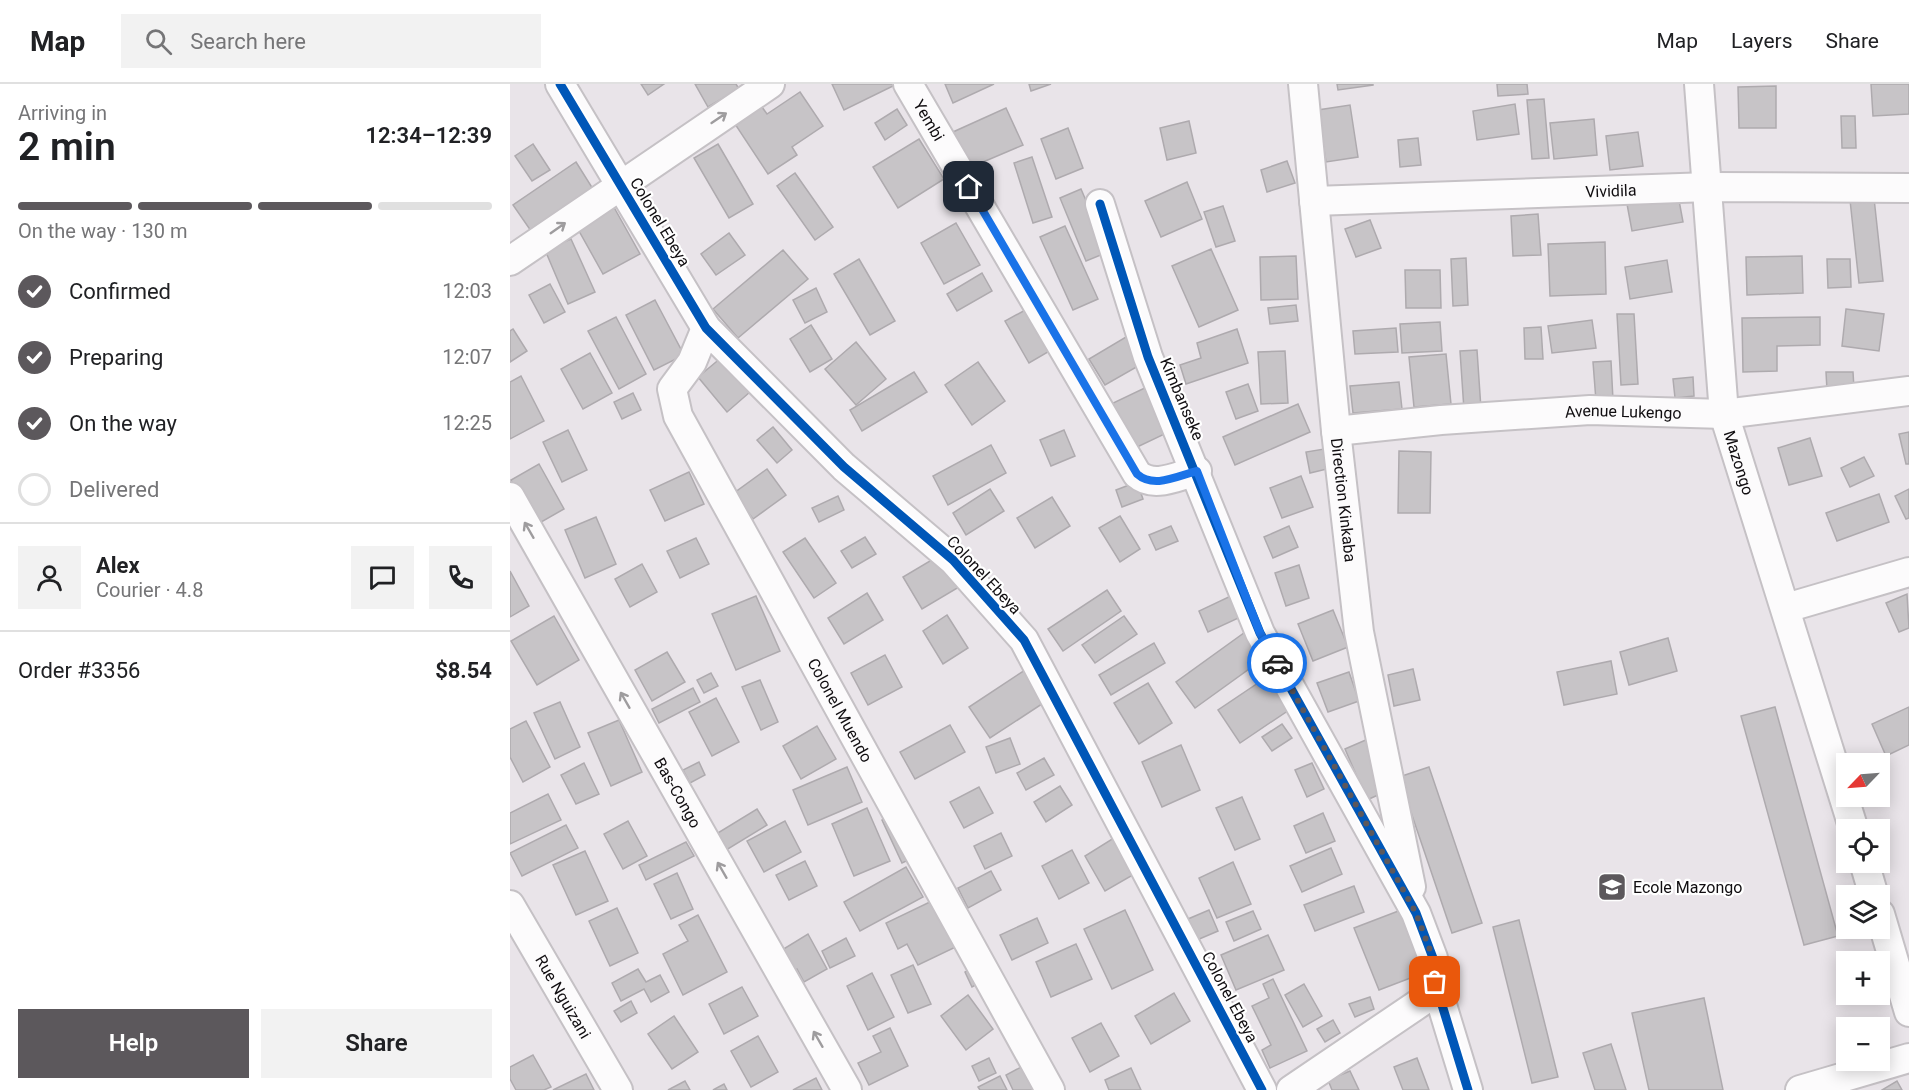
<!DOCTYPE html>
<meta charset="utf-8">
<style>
:root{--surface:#fff;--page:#f2f2f2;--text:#202124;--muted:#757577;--line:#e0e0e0;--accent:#5c585c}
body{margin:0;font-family:Roboto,sans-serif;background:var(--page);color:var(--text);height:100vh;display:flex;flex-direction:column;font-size:22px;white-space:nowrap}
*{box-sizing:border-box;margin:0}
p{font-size:20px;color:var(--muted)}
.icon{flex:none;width:33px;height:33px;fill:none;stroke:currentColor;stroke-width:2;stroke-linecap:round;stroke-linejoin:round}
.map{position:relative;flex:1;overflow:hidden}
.sheet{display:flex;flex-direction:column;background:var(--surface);width:510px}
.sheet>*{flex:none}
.needle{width:39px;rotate:245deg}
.controls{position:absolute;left:1326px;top:669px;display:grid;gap:12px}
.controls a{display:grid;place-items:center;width:54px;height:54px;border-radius:0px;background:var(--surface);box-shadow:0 3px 15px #0003;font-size:30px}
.pin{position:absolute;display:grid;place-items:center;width:51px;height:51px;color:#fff;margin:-26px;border-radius:12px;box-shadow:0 3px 9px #0006}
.courier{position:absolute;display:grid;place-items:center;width:60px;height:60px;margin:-30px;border:4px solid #1a73e8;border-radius:50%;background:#fff;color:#222;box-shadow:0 2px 8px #0007}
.head em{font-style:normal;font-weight:600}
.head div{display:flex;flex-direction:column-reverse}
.head{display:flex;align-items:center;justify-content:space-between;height:102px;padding:0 18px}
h1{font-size:39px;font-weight:600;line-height:45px}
.bar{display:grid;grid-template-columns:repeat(4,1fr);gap:9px 6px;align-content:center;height:72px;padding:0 18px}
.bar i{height:8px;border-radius:4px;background:var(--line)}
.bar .selected{background:var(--accent)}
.bar p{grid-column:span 4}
.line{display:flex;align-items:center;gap:15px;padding:0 18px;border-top:2px solid var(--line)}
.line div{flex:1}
.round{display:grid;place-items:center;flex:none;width:63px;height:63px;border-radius:0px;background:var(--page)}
ol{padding:0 18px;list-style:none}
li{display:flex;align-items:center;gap:18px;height:66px}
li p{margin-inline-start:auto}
li .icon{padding:6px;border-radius:50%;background:var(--accent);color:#fff;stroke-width:4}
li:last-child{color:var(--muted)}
li i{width:33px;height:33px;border:3px solid var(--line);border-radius:50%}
.cta{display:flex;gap:12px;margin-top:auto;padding:12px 18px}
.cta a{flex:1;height:69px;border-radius:0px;background:var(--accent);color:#fff;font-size:24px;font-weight:600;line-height:69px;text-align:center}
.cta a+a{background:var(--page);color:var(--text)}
header{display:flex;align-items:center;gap:36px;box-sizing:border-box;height:84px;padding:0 30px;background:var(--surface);border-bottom:2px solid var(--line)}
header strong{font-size:28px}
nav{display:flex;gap:33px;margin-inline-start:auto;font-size:21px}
.search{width:420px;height:54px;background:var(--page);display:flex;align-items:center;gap:15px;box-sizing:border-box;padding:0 21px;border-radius:0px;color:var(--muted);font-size:22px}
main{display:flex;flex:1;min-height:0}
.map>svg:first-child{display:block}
.building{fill:#c7c4c7;stroke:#aeaaae;stroke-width:1.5}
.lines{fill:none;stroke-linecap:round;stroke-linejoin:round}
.street-casing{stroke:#c5c1c5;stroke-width:32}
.street{stroke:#fcfbfc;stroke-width:28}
.cycleway-casing{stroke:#fff;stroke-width:13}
.cycleway{stroke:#0057b8;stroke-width:9}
.oneway{stroke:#9e9c9e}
.done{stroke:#5c585c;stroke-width:6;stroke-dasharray:0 10.8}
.route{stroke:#1a73e8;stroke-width:8}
.labels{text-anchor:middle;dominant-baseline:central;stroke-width:4.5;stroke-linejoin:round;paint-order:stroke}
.street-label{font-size:16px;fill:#100d10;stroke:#fff}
.poi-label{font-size:16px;fill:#100d10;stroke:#fff;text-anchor:start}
</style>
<header>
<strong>Map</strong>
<div class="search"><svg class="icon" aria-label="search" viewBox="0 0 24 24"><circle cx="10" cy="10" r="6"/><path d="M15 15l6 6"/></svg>Search here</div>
<nav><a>Map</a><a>Layers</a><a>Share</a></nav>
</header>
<main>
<section class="sheet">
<div class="head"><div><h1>2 min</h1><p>Arriving in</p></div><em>12:34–12:39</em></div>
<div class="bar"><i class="selected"></i><i class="selected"></i><i class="selected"></i><i></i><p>On the way · 130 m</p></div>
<ol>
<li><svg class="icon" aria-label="check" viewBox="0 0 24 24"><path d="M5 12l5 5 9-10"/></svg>Confirmed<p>12:03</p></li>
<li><svg class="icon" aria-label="check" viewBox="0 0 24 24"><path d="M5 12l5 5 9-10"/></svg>Preparing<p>12:07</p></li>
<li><svg class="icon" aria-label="check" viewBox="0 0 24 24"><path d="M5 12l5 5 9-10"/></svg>On the way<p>12:25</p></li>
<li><i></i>Delivered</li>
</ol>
<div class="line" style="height:108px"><a class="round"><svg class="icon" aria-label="person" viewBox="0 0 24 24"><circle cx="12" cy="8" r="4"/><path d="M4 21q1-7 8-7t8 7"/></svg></a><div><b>Alex</b><p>Courier · 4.8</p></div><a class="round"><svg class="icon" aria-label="chat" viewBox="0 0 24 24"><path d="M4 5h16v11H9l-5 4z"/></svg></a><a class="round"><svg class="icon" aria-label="phone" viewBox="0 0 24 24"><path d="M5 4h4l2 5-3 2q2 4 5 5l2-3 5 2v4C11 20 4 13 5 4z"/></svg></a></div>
<div class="line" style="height:78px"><div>Order #3356</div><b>$8.54</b></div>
<div class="cta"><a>Help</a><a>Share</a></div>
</section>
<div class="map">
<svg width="1399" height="1006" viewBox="0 0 1399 1006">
<rect width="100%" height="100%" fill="#e9e4e9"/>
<g class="building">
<path d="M131,0H154L138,11Z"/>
<path d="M185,0H226L229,5L198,23Z"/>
<path d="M322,0H384L385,1L334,26Z"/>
<path d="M435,0H484L443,19Z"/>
<path d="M519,0H541L521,7Z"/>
<path d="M827,0H863V1L828,6Z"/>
<path d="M987,0H1017L1018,10L988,12Z"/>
<path d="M1361,0H1399V30L1363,32Z"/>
<path d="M1266,2V44H1229L1228,3Z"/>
<path d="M290,8L313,42L282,63L287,71L258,90L223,37L249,19L257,30Z"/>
<path d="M1034,15L1039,74L1022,75L1017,16Z"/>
<path d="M1005,20L1009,50L967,56L963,27Z"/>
<path d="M840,21L848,73L816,78L808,26Z"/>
<path d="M496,24L513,61L459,84L443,48Z"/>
<path d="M387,25L397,41L375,56L365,39Z"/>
<path d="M1331,32H1345L1346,64H1332Z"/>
<path d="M1084,35L1087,71L1044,75L1040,39Z"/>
<path d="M679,37L686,69L657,76L650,44Z"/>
<path d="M558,44L573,84L546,95L531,55Z"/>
<path d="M1128,48L1133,82L1100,86L1096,52Z"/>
<path d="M908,54L911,81L890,83L888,56Z"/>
<path d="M409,55L434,95L388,124L363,83Z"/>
<path d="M23,60L40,86L22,97L5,72Z"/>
<path d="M208,60L243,120L219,134L184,74Z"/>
<path d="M522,73L542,133L523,139L504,79Z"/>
<path d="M777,77L785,99L757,108L751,86Z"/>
<path d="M66,78L83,105L21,147L3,121Z"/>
<path d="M285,89L323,143L305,156L267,102Z"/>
<path d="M677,98L692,135L651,153L635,117Z"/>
<path d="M571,105L598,168L576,177L550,114Z"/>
<path d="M1168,111L1173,138L1122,147L1117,120Z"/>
<path d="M1364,114L1373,197L1349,199L1340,116Z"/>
<path d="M101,118L130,170L93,190L64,138Z"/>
<path d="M713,122L725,157L706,163L694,128Z"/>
<path d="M1028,130L1031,171L1003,172L1001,132Z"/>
<path d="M860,136L871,164L846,173L835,145Z"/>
<path d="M446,139L470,181L434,200L411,159Z"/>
<path d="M555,142L588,215L563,226L530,153Z"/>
<path d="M219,149L235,171L206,191L191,170Z"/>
<path d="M61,155L85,208L58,220L35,166Z"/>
<path d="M1095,158L1096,210L1040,212L1038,160Z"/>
<path d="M701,165L728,226L689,243L662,182Z"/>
<path d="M273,166L298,195L228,254L203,225Z"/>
<path d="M786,172L788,215L751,216L750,173Z"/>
<path d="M1292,172L1293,209L1237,211L1236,173Z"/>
<path d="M956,174L958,221L943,222L941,175Z"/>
<path d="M349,175L385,237L360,251L324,190Z"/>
<path d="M1317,175H1340L1341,203L1318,204Z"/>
<path d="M1157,176L1162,208L1120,215L1115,183Z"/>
<path d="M895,186H930L931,224H896Z"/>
<path d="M472,189L482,207L447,227L437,210Z"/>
<path d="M40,200L55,228L34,239L19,211Z"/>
<path d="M306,204L317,228L295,239L283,216Z"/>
<path d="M145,216L174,271L144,286L116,231Z"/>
<path d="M786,221L788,237L760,240L758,224Z"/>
<path d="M519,224L543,265L519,279L495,237Z"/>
<path d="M1336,225L1374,230L1369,267L1332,262Z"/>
<path d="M1107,230H1124L1128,300L1111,301Z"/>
<path d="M106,233L136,290L109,305L78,247Z"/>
<path d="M1310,233V261L1267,262V287L1233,288L1232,234Z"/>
<path d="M1082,236L1086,264L1042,269L1038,242Z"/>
<path d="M930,238L932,267L892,269L890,240Z"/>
<path d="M301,241L322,275L300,288L280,255Z"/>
<path d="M1031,243L1033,275H1015L1014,244Z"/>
<path d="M886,244L888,268L845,270L843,247Z"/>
<path d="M3,245L17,267L0,278V247Z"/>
<path d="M727,245L738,279L676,300L670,281L691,274L687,259Z"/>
<path d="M621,250L637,277L595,301L579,275Z"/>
<path d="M346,258L376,295L346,321L315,285Z"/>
<path d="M967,266L971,325L954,326L950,267Z"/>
<path d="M775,267L778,319L751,320L748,268Z"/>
<path d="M80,269L102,309L73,325L51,285Z"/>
<path d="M936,270L941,320L904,323L899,273Z"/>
<path d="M212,273L240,308L217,328L188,293Z"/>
<path d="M1101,277L1103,316L1086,317L1083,278Z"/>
<path d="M468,278L495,317L462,341L435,301Z"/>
<path d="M404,288L417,308L352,347L340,326Z"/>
<path d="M1316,288H1343L1344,305L1317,306Z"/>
<path d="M11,292L34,337L0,355V298Z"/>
<path d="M1183,293L1184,312L1165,314L1163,295Z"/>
<path d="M889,298L892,325L843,329L840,302Z"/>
<path d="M738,300L748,327L726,335L716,308Z"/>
<path d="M641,301L663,346L623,365L601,320Z"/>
<path d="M123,309L131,326L112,335L104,318Z"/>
<path d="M788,320L800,348L725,381L713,353Z"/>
<path d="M263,343L282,366L267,379L247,356Z"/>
<path d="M58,346L77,386L52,398L33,358Z"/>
<path d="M554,346L565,372L541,382L530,356Z"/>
<path d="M1399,348V380H1396L1389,350Z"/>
<path d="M1300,354L1312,392L1279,401L1268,364Z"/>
<path d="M481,361L496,389L438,421L423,392Z"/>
<path d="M814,365L817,385L800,389L796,368Z"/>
<path d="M889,367L921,368L920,429H888Z"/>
<path d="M1354,373L1364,392L1340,403L1331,384Z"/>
<path d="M29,380L54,425L26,441L1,396Z"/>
<path d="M257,385L276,411L243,435L224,409Z"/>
<path d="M179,388L194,420L155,437L140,406Z"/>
<path d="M791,392L803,423L772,434L760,404Z"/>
<path d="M627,398L633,415L612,423L606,406Z"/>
<path d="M480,405L494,427L456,451L443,429Z"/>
<path d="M1399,405V434L1396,435L1385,412Z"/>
<path d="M1369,410L1379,438L1327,457L1316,429Z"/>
<path d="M328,412L334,426L309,438L302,424Z"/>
<path d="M542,413L560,442L525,464L507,434Z"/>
<path d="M610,432L630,465L610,478L589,444Z"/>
<path d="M86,433L106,480L75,494L55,446Z"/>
<path d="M661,442L668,457L646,466L639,451Z"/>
<path d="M779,442L788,463L763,474L754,453Z"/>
<path d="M355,453L366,470L342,484L331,467Z"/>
<path d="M186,454L199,480L170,494L157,467Z"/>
<path d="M295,454L326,499L304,514L273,468Z"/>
<path d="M430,471L449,503L412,525L393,493Z"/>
<path d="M132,480L147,508L120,523L105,495Z"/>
<path d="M789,481L799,514L776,522L765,489Z"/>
<path d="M0,487L19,522L0,533Z"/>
<path d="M597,506L611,527L553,567L538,545Z"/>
<path d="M357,509L373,536L334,560L318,534Z"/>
<path d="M725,510L735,531L698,548L689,527Z"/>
<path d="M1397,510L1399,544L1389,548L1376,519Z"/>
<path d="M246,512L270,567L226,586L202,530Z"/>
<path d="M823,526L838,563L803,577L788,540Z"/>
<path d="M437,531L458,564L433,580L413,547Z"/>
<path d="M44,532L69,576L27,601L1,557Z"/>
<path d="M614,532L627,550L585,579L572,561Z"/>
<path d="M738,546L757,572L685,624L666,598Z"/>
<path d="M1158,554L1167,587L1119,601L1110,568Z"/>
<path d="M644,559L655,579L601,611L589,591Z"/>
<path d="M157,568L175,598L142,617L125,586Z"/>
<path d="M375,571L392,603L358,621L341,589Z"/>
<path d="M1101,577L1107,610L1054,621L1047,588Z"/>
<path d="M903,585L910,616L884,622L878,591Z"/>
<path d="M515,586L535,618L480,654L459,623Z"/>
<path d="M839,588L849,617L818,628L807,599Z"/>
<path d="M201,589L208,602L194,609L187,596Z"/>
<path d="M760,591L782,624L730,659L708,626Z"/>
<path d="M250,596L268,638L251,646L232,603Z"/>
<path d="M638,599L662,639L629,660L604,619Z"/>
<path d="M183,604L190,618L149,639L142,625Z"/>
<path d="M206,614L229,658L202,672L179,628Z"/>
<path d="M50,618L70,663L45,675L24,629Z"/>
<path d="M1265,623L1328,852L1294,861L1231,632Z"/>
<path d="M1399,623V661L1376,672L1362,640Z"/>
<path d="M109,636L132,688L101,702L78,649Z"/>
<path d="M16,637L40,683L13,698L0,673V645Z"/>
<path d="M772,640L782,654L762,667L752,653Z"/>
<path d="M440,641L455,668L405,695L390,668Z"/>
<path d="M307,642L326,675L291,695L273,662Z"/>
<path d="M500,654L510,680L486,689L476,663Z"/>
<path d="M858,655L879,706L857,716L835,665Z"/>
<path d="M671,661L690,706L652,723L632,678Z"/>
<path d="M534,674L544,691L516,706L507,689Z"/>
<path d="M189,678L195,691L180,699L173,686Z"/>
<path d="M74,679L89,710L66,720L51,691Z"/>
<path d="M802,679L814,705L797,713L785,686Z"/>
<path d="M337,683L352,718L298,741L283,706Z"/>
<path d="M919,683L972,839L942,849L889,693Z"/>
<path d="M550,702L562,721L536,738L524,718Z"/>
<path d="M469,703L483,729L454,744L440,718Z"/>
<path d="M38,710L51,736L0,760V729Z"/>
<path d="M732,713L750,755L725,766L706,724Z"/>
<path d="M357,724L380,777L344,792L322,740Z"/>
<path d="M247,725L257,741L208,771L198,755Z"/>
<path d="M813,729L825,757L796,769L784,742Z"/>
<path d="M384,730L405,773L392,779L372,736Z"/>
<path d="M118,737L137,772L113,785L94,750Z"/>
<path d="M275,737L291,768L254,788L237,757Z"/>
<path d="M56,741L68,764L12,792L0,769Z"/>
<path d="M491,749L502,772L475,785L464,762Z"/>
<path d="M607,752L628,788L595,807L575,772Z"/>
<path d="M176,758L184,772L136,796L129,781Z"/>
<path d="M821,764L832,790L792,808L780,782Z"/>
<path d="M562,766L579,799L549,815L532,782Z"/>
<path d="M75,767L98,817L66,831L43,781Z"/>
<path d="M295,777L307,802L279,816L266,791Z"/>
<path d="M723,778L741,820L707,834L689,794Z"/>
<path d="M396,783L413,813L350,847L334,818Z"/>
<path d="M481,787L491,806L458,824L448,804Z"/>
<path d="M167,789L183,825L161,835L144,800Z"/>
<path d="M844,802L854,828L805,847L794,821Z"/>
<path d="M424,816L452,860L408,881L397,860L388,865L376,839Z"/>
<path d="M107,824L128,869L100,882L79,837Z"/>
<path d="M615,826L643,886L602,905L574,845Z"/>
<path d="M699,826L708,847L687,856L678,835Z"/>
<path d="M891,826L916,888L869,906L844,844Z"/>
<path d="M743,827L751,845L724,857L716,838Z"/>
<path d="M188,831L217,888L173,911L153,870L178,857L169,841Z"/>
<path d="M527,834L538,859L502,876L490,851Z"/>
<path d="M1009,836L1048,993L1022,999L983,843Z"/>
<path d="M298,850L317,885L294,898L287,885L278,890L267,869Z"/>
<path d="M758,851L774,886L726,906L711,871Z"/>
<path d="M336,854L345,872L320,884L312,867Z"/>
<path d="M566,860L582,895L541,913L526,878Z"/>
<path d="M403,881L421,920L398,929L381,891Z"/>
<path d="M466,882L473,897L462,903L455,888Z"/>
<path d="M128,885L136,898L150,891L159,908L141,918L134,905L111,917L102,899Z"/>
<path d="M362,889L384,933L358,946L337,902Z"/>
<path d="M763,895L797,967L760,984L752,966L761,961L742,922L759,914L753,900Z"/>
<path d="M794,900L812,932L793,943L775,911Z"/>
<path d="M232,903L248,932L214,950L199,920Z"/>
<path d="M664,909L680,937L641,960L625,932Z"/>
<path d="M458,911L483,945L456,966L431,932Z"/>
<path d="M860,913L864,925L845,933L839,920Z"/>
<path d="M1194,914L1213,1006H1139L1122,929Z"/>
<path d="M121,917L127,929L111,938L104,927Z"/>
<path d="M164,932L188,968L162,985L138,950Z"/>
<path d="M823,936L830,949L815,958L807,945Z"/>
<path d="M591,939L609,972L580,988L562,954Z"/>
<path d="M380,944L398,982L359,1001L348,979L371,968L363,952Z"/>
<path d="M248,952L268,988L241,1003L221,967Z"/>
<path d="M1101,960L1116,1006H1085L1073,969Z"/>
<path d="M23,971L41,1003L34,1006H6L0,995V983Z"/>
<path d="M479,974L486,989L469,997L462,982Z"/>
<path d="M907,974L919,1006H893L884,983Z"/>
<path d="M515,981L528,1006H503L496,991Z"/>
<path d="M621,984L631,1006H599L595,996Z"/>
<path d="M840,987L849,1006H822L818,996Z"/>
<path d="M76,990L84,1006H43Z"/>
<path d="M490,992L497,1006H470L468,1003Z"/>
<path d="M306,994L312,1006H283Z"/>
<path d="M175,997L180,1006H158Z"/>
<path d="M1387,997L1392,1006H1372Z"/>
<path d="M214,1000L217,1006H203Z"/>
</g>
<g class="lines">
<g class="street-casing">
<g id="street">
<path d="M50,0L196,244L334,383L443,476L514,556L752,1006"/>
<path id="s1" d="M398,0L627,390C644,405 667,392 687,387"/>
<path id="s2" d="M793,0L826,347L849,548L901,803"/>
<path id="s3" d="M1189,0L1214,330L1344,746"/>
<path id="s4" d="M804,117L1199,103L1399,104"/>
<path d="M590,120L638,273L750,549L906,829L923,874L925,898L958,1006"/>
<path d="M0,177L260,0"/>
<path id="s5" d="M196,244L182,278L162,305L168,332L540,1006"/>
<path id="s6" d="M826,347L931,336L1080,326L1214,330L1399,307"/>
<path id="s7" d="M0,413L337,1006"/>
<path d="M1276,524L1399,488"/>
<path d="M1354,778L1364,812"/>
<path id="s8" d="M0,821L108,1006"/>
<path d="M1370,830L1399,928"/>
<path d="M781,1006L914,916L925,898"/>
<path d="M1290,1006L1399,974"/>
</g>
</g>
<use href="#street" class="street"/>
<g class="cycleway-casing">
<g id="cycleway">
<path d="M50,0L196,244L334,383L443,476L514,556L752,1006"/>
<path d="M590,120L638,273L750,549L906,829L923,874L925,898L958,1006"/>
</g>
</g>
<use href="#cycleway" class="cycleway"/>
</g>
<defs><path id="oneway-shaft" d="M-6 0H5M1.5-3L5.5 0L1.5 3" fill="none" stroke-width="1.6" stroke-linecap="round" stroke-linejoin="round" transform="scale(1.5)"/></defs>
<g class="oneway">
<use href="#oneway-shaft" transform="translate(209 34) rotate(-34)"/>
<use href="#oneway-shaft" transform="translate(48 144) rotate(-35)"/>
<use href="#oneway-shaft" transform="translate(19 446) rotate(-120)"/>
<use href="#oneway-shaft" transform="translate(115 616) rotate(-120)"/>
<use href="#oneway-shaft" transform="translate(212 786) rotate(-120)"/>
<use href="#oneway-shaft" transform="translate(308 955) rotate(-120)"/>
</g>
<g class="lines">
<path class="done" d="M767,579L906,829L923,874L925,898"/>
<path class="route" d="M459,103L627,390C644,405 667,392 687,387L750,549L767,579"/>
</g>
<defs>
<g id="school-square" transform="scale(1.5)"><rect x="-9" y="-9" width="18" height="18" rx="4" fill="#5c585c" stroke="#fff"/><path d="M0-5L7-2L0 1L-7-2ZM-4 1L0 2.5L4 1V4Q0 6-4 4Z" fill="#fff"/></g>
</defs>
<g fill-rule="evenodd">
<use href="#school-square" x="1102" y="803"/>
</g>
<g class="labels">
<g class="street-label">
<text stroke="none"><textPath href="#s1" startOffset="42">Yembi</textPath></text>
<text stroke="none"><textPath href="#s4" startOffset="297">Vividila</textPath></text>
<text transform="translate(150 138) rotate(59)">Colonel Ebeya</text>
<text transform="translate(672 315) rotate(67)">Kimbanseke</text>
<text stroke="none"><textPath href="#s6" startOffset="288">Avenue Lukengo</textPath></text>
<text stroke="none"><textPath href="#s3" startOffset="382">Mazongo</textPath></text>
<text stroke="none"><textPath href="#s2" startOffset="418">Direction Kinkaba</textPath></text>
<text transform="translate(474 491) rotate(47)">Colonel Ebeya</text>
<text stroke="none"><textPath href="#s5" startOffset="434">Colonel Muendo</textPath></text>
<text stroke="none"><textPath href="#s7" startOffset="340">Bas-Congo</textPath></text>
<text transform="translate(720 913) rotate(62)">Colonel Ebeya</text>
<text stroke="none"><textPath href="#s8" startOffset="106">Rue Nguizani</textPath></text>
</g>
<g class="poi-label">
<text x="1123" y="803">Ecole Mazongo</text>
</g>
</g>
</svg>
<div class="controls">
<a><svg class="needle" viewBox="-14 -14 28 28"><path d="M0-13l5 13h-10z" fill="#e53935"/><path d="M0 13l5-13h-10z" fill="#757577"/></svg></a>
<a><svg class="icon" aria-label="locate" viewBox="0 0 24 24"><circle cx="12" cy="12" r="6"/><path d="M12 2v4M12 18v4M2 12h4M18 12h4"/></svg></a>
<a><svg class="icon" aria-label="layers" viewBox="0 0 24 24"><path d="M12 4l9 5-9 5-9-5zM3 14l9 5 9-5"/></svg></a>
<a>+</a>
<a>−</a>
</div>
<div class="pin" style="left:925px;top:898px;background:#ea580c"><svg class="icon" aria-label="bag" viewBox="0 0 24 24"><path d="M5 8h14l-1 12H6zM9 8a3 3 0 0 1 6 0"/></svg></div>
<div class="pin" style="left:459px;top:103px;background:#1f2937"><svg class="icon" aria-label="home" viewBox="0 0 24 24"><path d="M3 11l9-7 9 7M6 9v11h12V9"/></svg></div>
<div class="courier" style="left:767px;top:579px"><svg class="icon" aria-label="car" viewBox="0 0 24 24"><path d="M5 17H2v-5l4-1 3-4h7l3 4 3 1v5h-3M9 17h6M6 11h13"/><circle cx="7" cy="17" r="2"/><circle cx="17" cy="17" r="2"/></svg></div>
</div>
</main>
